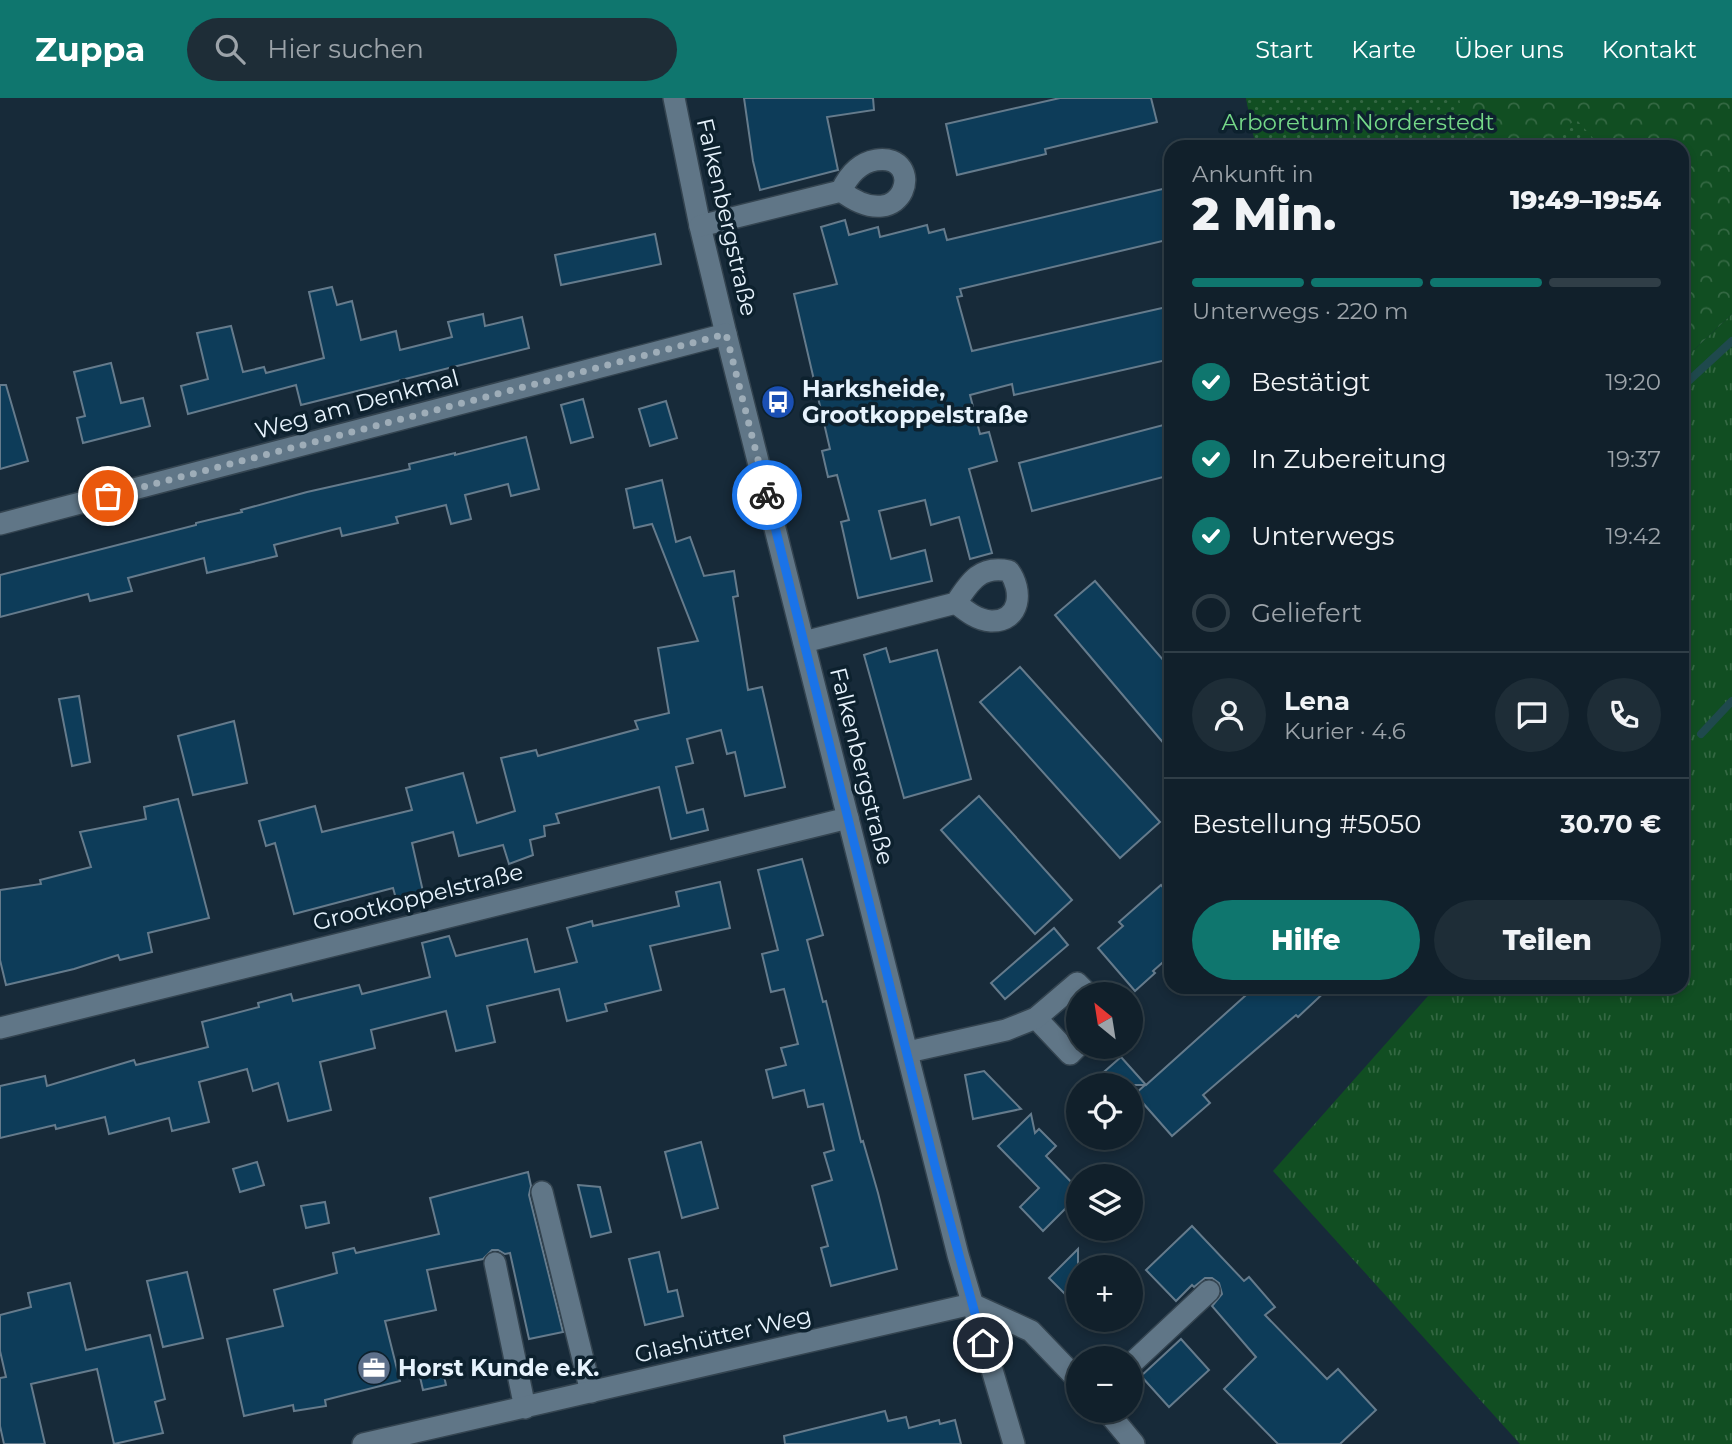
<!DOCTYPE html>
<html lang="de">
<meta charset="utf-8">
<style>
:root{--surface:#11202b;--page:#1e2d37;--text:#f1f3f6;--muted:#9ca3a9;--line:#303e47;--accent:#0f766e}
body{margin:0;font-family:Montserrat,sans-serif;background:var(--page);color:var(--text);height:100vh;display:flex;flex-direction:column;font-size:26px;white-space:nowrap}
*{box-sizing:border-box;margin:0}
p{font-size:23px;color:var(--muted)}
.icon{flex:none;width:38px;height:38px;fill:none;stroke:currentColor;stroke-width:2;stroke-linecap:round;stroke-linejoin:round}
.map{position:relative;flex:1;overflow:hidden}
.side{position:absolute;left:1164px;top:42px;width:525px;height:854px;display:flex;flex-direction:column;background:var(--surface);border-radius:21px;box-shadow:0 4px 10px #0003,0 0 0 2px var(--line)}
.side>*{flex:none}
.needle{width:46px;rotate:330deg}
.buttons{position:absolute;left:1066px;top:884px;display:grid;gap:14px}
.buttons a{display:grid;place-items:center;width:77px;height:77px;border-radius:50%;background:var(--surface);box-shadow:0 4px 10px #0003,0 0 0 2px var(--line);font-size:35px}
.pin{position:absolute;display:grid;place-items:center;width:60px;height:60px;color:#fff;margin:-30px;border:4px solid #fff;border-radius:50%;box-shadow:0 2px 7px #0007}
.courier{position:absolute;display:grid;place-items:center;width:70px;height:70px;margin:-35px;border:5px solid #1a73e8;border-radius:50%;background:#fff;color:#222;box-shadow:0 2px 9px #0007}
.head em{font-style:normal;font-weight:800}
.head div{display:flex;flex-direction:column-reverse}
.head{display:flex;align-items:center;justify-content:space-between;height:119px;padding:0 28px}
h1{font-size:46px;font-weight:800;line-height:52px}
.bar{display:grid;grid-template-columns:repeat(4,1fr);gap:10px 7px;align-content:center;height:84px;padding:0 28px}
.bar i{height:9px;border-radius:5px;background:var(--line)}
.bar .selected{background:var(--accent)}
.bar p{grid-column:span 4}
.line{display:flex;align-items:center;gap:18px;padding:0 28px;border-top:2px solid var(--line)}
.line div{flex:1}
.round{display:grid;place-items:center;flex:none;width:74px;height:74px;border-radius:37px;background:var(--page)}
ol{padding:0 28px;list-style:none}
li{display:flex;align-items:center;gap:21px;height:77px}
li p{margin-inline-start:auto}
li .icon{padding:7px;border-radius:50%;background:var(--accent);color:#fff;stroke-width:4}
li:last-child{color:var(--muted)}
li i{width:38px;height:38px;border:4px solid var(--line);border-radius:50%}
.button{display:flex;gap:14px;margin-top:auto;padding:14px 28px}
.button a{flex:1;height:80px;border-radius:42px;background:var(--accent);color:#fff;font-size:28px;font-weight:800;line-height:80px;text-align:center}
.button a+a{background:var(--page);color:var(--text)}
header{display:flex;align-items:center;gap:42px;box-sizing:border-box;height:98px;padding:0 35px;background:var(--accent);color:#fff}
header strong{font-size:33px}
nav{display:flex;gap:38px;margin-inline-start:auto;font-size:24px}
.search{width:490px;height:63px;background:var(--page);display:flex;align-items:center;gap:18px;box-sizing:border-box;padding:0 24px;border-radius:38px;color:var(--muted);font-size:26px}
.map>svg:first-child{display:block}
.grass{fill:url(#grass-tufts)}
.park{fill:url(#park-crowns)}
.garden{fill:url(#garden-dots)}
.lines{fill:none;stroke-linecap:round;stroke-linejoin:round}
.stream{stroke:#1f494d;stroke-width:8}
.building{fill:#0d3c59;stroke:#657b8c;stroke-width:2}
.minor-casing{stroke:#344450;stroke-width:24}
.minor{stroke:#607687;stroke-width:21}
.done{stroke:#9eadb8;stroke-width:7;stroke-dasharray:0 12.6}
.route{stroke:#1a73e8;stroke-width:9}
.labels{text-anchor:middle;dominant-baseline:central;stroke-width:7;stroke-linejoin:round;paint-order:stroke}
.park-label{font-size:23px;fill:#75d988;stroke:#0d212e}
.street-label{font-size:23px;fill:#e7f3fd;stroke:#0d212e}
.poi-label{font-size:23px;font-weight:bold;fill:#e7f3fd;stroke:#0d212e;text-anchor:start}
</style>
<header>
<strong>Zuppa</strong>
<div class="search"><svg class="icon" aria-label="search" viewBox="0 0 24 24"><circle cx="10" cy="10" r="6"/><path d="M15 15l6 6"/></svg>Hier suchen</div>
<nav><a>Start</a><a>Karte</a><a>Über uns</a><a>Kontakt</a></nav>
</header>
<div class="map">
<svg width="1732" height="1346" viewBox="0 0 1732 1346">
<defs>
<pattern id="grass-tufts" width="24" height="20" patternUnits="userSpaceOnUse" patternTransform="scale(1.75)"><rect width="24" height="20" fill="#114e22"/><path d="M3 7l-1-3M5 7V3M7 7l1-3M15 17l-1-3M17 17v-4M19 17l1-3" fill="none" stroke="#346843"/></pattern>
<pattern id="park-crowns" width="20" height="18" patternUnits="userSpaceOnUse" patternTransform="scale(1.75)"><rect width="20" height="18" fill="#114e22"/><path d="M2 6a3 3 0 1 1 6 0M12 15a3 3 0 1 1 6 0" fill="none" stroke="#346843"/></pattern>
<pattern id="garden-dots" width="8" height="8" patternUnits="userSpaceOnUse" patternTransform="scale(1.75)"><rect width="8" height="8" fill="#114e22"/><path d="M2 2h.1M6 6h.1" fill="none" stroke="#346843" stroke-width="1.8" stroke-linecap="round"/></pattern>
</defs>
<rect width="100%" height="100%" fill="#172a39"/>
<path class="grass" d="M1732,216V1346H1520L1273,1073L1436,889H1682V263Z"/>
<path class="park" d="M1246,0H1732V216L1682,263V49H1256Z"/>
<g class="garden">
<path d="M1246,0H1459L1469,49H1256Z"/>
<path d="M1576,21L1601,49H1544Z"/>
</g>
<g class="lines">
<g class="stream">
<path d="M1682,289L1732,243"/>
<path d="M1701,636L1732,603"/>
</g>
</g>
<g class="building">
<path d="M744,0H873L874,12L827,19L838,72L760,92L753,63Z"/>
<path d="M1060,0H1151L1157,24L1045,51L1046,56L957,77L946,26Z"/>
<path d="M1171,89V141L960,191L962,198L957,199L972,253L1171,208V261L1014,297L1012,286L970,297L980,336L989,334L997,363L969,371L992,455L970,461L959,419L931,427L925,402L879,413L891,461L925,452L932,483L858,500L841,424L849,422L837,377L828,379L822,353L830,351L794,196L837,186L821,129L845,122L849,137L878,129L880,139L927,127L929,135L944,131L947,142Z"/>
<path d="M655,136L661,166L561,187L555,157Z"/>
<path d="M332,189L337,207L352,203L361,242L396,233L400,252L452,239L448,224L483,216L485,228L522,219L529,250L301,307L296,287L188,316L181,288L208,281L197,235L231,228L243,274L264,269L266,275L324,260L309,194Z"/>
<path d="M111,265L121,305L143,300L150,328L83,345L77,320L85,318L74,274Z"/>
<path d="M0,287H6L28,363L0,371Z"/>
<path d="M583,301L593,339L571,345L561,307Z"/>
<path d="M666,303L677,340L650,348L639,311Z"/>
<path d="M1171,325V377L1032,413L1019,365Z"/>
<path d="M526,339L539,391L511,398L508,386L465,397L471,421L451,426L446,407L396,419L398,425L342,438L340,430L274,447L277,458L207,475L204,460L128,480L132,493L90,503L88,496L0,519V477L196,427V425L242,414L241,412L307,394L410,371L409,366L455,355V357Z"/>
<path d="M662,382L676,444L690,439L704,478L734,473L738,498L733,499L748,592L762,589L785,689L745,698L735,654L727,656L721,632L687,641L693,665L676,669L687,715L703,711L708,732L671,741L659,689L556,716L559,725L544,728L545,738L530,742L533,757L509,766L503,747L459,758L453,734L412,745L424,798L397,804L393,790L294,816L275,745L266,748L259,723L315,708L322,734L412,712L406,690L463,675L477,725L515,713L501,660L536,652L538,658L638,631L635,623L669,615L658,550L698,543L652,426L634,430L626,391Z"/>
<path d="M1095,483L1171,571V654L1055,517Z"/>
<path d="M886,550L890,564L937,552L971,681L904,700L864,557Z"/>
<path d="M1020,569L1160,724L1120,760L980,604Z"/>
<path d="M79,598L90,664L72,668L59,601Z"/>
<path d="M234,623L247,685L193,697L178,638Z"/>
<path d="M979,698L1072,802L1035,836L941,732Z"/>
<path d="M178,701L209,820L148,835L152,854L120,862L118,857L74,871L6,887L0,862V792L41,786L40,782L91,769L80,734L146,721L144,709Z"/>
<path d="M802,761L823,837L807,842L823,904L826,903L861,1044L863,1043L878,1095L897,1171L831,1188L821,1150L828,1148L812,1088L832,1082L824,1055L834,1052L823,1006L808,1009L804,992L773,1000L766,972L786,967L781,950L798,946L784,891L771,894L762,856L778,852L758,772Z"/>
<path d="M720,784L730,830L650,848L661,892L605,906L607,913L567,923L559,891L487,908L495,944L456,953L446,913L371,932L375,950L320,964L331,1012L288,1023L278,985L253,993L247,971L199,984L209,1024L172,1033L169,1020L109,1036L105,1019L56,1031L55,1027L0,1040V988L45,978L47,988L134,962L136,967L208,949L202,924L259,909L258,905L291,896L293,903L359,887L362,896L430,879L422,845L449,838L456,858L527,841L535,874L577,864L567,830L592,823L593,828L679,808L676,794Z"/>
<path d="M1161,787L1171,798V857L1153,873L1155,875L1135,893L1098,850L1123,828L1119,824Z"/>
<path d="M1054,830L1068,847L1005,901L991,885Z"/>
<path d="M1255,889H1330L1298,919L1296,917L1203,997L1210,1005L1172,1038L1135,996L1145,987H1089L1121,959L1146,987Z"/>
<path d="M984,973L1021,1011L973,1021L965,977Z"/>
<path d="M1031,1016L1035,1035L1039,1031L1056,1048L1046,1058L1078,1091V1098L1043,1133L1020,1109L1039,1090L998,1048Z"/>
<path d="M701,1044L718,1110L682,1120L665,1054Z"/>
<path d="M257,1064L264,1087L240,1094L233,1071Z"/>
<path d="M528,1074L531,1088L529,1097L563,1234L529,1241L510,1155L505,1156L498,1152H492L483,1161L427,1172L436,1212L385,1223L400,1283L325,1302L326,1308L294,1313L293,1307L244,1318L227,1241L283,1228L274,1192L337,1175L333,1155L354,1150L356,1155L439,1136L430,1100Z"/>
<path d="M578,1087L600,1089L611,1134L591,1139Z"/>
<path d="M325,1104L329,1125L306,1130L301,1108Z"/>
<path d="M1192,1128L1244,1183L1249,1179L1275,1209L1265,1217L1327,1281L1338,1271L1376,1312L1340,1346H1278L1224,1291L1256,1259L1212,1208L1222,1196L1219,1185L1212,1180H1205L1194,1189L1192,1187L1176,1203L1146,1172Z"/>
<path d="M1078,1151V1209L1049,1180Z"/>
<path d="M659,1154L668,1194L677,1192L683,1218L645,1227L629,1161Z"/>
<path d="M187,1174L203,1240L163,1249L147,1183Z"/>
<path d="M70,1185L86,1252L150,1237L165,1301L155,1304L163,1335L114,1346L97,1271L31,1286L45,1346H4L0,1328V1280L6,1279L0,1253V1217L31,1209L28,1195Z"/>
<path d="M1181,1241L1209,1272L1169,1309L1141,1278Z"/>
<path d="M441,1265L446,1287L423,1292L418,1270Z"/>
<path d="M885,1313L888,1323L906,1319L909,1330L939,1322L940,1326L955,1322L961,1346H785L784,1338Z"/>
</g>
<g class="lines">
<g class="minor-casing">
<g id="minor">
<path d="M674,0L700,128L726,236L958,1157L1014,1346"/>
<path d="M700,128L841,93C848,78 858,65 876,62C927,54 907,143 841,93"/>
<path d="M0,426L726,236"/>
<path d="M804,544L956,505C970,483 981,467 1009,473C1023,492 1021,524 991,523C977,522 966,513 956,505"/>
<path d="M1036,920L1070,956L1078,948"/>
<path d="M0,930L848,720"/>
<path d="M908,954L1006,932L1036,920L1077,885L1088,896"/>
<path d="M542,1094L591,1294"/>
<path d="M495,1165L525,1310"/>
<path d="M1130,1267L1209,1193"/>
<path d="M1106,1312L1134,1346"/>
<path d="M363,1346L972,1206L1031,1233L1078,1282"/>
</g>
</g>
<use href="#minor" class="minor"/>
</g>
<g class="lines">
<path class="done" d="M108,398L726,236L767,397"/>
<path class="route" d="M767,397L938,1080L983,1245"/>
</g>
<defs>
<g id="bus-disc" transform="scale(1.75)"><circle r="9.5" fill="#1a4fb4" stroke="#0d212e"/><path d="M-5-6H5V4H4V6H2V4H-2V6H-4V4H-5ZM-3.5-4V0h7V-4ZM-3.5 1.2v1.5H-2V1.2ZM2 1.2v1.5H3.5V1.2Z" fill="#fff"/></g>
<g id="office-disc" transform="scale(1.75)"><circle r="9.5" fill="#5c6f8a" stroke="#0d212e"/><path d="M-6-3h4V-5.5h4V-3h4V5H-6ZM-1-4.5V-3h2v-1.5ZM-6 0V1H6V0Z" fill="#fff"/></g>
</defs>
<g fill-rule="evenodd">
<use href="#bus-disc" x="778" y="304"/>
<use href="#office-disc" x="374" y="1270"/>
</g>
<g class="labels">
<g class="park-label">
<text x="1358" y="24">Arboretum Norderstedt</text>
</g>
<g class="street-label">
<text transform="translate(727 119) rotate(77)">Falkenbergstraße</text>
<text transform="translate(357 306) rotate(-15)">Weg am Denkmal</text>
<text transform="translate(862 668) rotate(76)">Falkenbergstraße</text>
<text transform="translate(418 799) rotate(-14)">Grootkoppelstraße</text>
<text transform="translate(723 1237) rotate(-13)">Glashütter Weg</text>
</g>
<g class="poi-label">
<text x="802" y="291">Harksheide,<tspan x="802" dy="26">Grootkoppelstraße</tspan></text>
<text x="398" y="1270">Horst Kunde e.K.</text>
</g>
</g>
</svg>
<div class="buttons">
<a><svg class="needle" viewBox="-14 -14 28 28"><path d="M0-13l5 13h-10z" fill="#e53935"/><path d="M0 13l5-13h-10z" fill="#9ca3a9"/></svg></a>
<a><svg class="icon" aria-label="locate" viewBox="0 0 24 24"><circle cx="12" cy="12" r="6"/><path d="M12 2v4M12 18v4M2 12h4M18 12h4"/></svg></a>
<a><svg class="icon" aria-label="layers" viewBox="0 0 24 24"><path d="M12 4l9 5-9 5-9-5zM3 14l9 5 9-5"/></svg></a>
<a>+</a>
<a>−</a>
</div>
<div class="pin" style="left:108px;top:398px;background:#ea580c"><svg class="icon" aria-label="bag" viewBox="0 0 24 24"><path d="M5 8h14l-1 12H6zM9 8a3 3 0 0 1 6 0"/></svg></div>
<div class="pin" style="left:983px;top:1245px;background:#1f2937"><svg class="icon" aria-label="home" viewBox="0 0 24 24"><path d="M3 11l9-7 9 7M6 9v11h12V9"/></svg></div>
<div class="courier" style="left:767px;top:397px"><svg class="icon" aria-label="bike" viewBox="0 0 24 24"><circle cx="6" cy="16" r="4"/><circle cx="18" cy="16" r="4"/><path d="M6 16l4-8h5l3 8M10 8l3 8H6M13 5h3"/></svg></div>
<section class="side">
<div class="head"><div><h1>2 Min.</h1><p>Ankunft in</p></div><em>19:49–19:54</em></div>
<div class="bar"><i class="selected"></i><i class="selected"></i><i class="selected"></i><i></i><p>Unterwegs · 220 m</p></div>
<ol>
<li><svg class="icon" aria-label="check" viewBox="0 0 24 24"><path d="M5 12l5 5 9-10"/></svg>Bestätigt<p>19:20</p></li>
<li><svg class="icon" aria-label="check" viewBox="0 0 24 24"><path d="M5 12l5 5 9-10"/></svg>In Zubereitung<p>19:37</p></li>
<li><svg class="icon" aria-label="check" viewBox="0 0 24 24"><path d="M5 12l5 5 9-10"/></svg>Unterwegs<p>19:42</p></li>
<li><i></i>Geliefert</li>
</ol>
<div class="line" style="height:126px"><a class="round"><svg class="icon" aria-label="person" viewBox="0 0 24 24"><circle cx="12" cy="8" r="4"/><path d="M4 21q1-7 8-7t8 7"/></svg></a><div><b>Lena</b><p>Kurier · 4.6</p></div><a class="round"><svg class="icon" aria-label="chat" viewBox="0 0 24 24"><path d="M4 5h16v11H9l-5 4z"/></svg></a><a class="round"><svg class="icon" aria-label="phone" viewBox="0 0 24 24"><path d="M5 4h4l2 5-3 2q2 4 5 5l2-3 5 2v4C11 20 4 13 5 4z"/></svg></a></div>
<div class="line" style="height:91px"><div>Bestellung #5050</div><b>30.70 €</b></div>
<div class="button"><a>Hilfe</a><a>Teilen</a></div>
</section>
</div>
